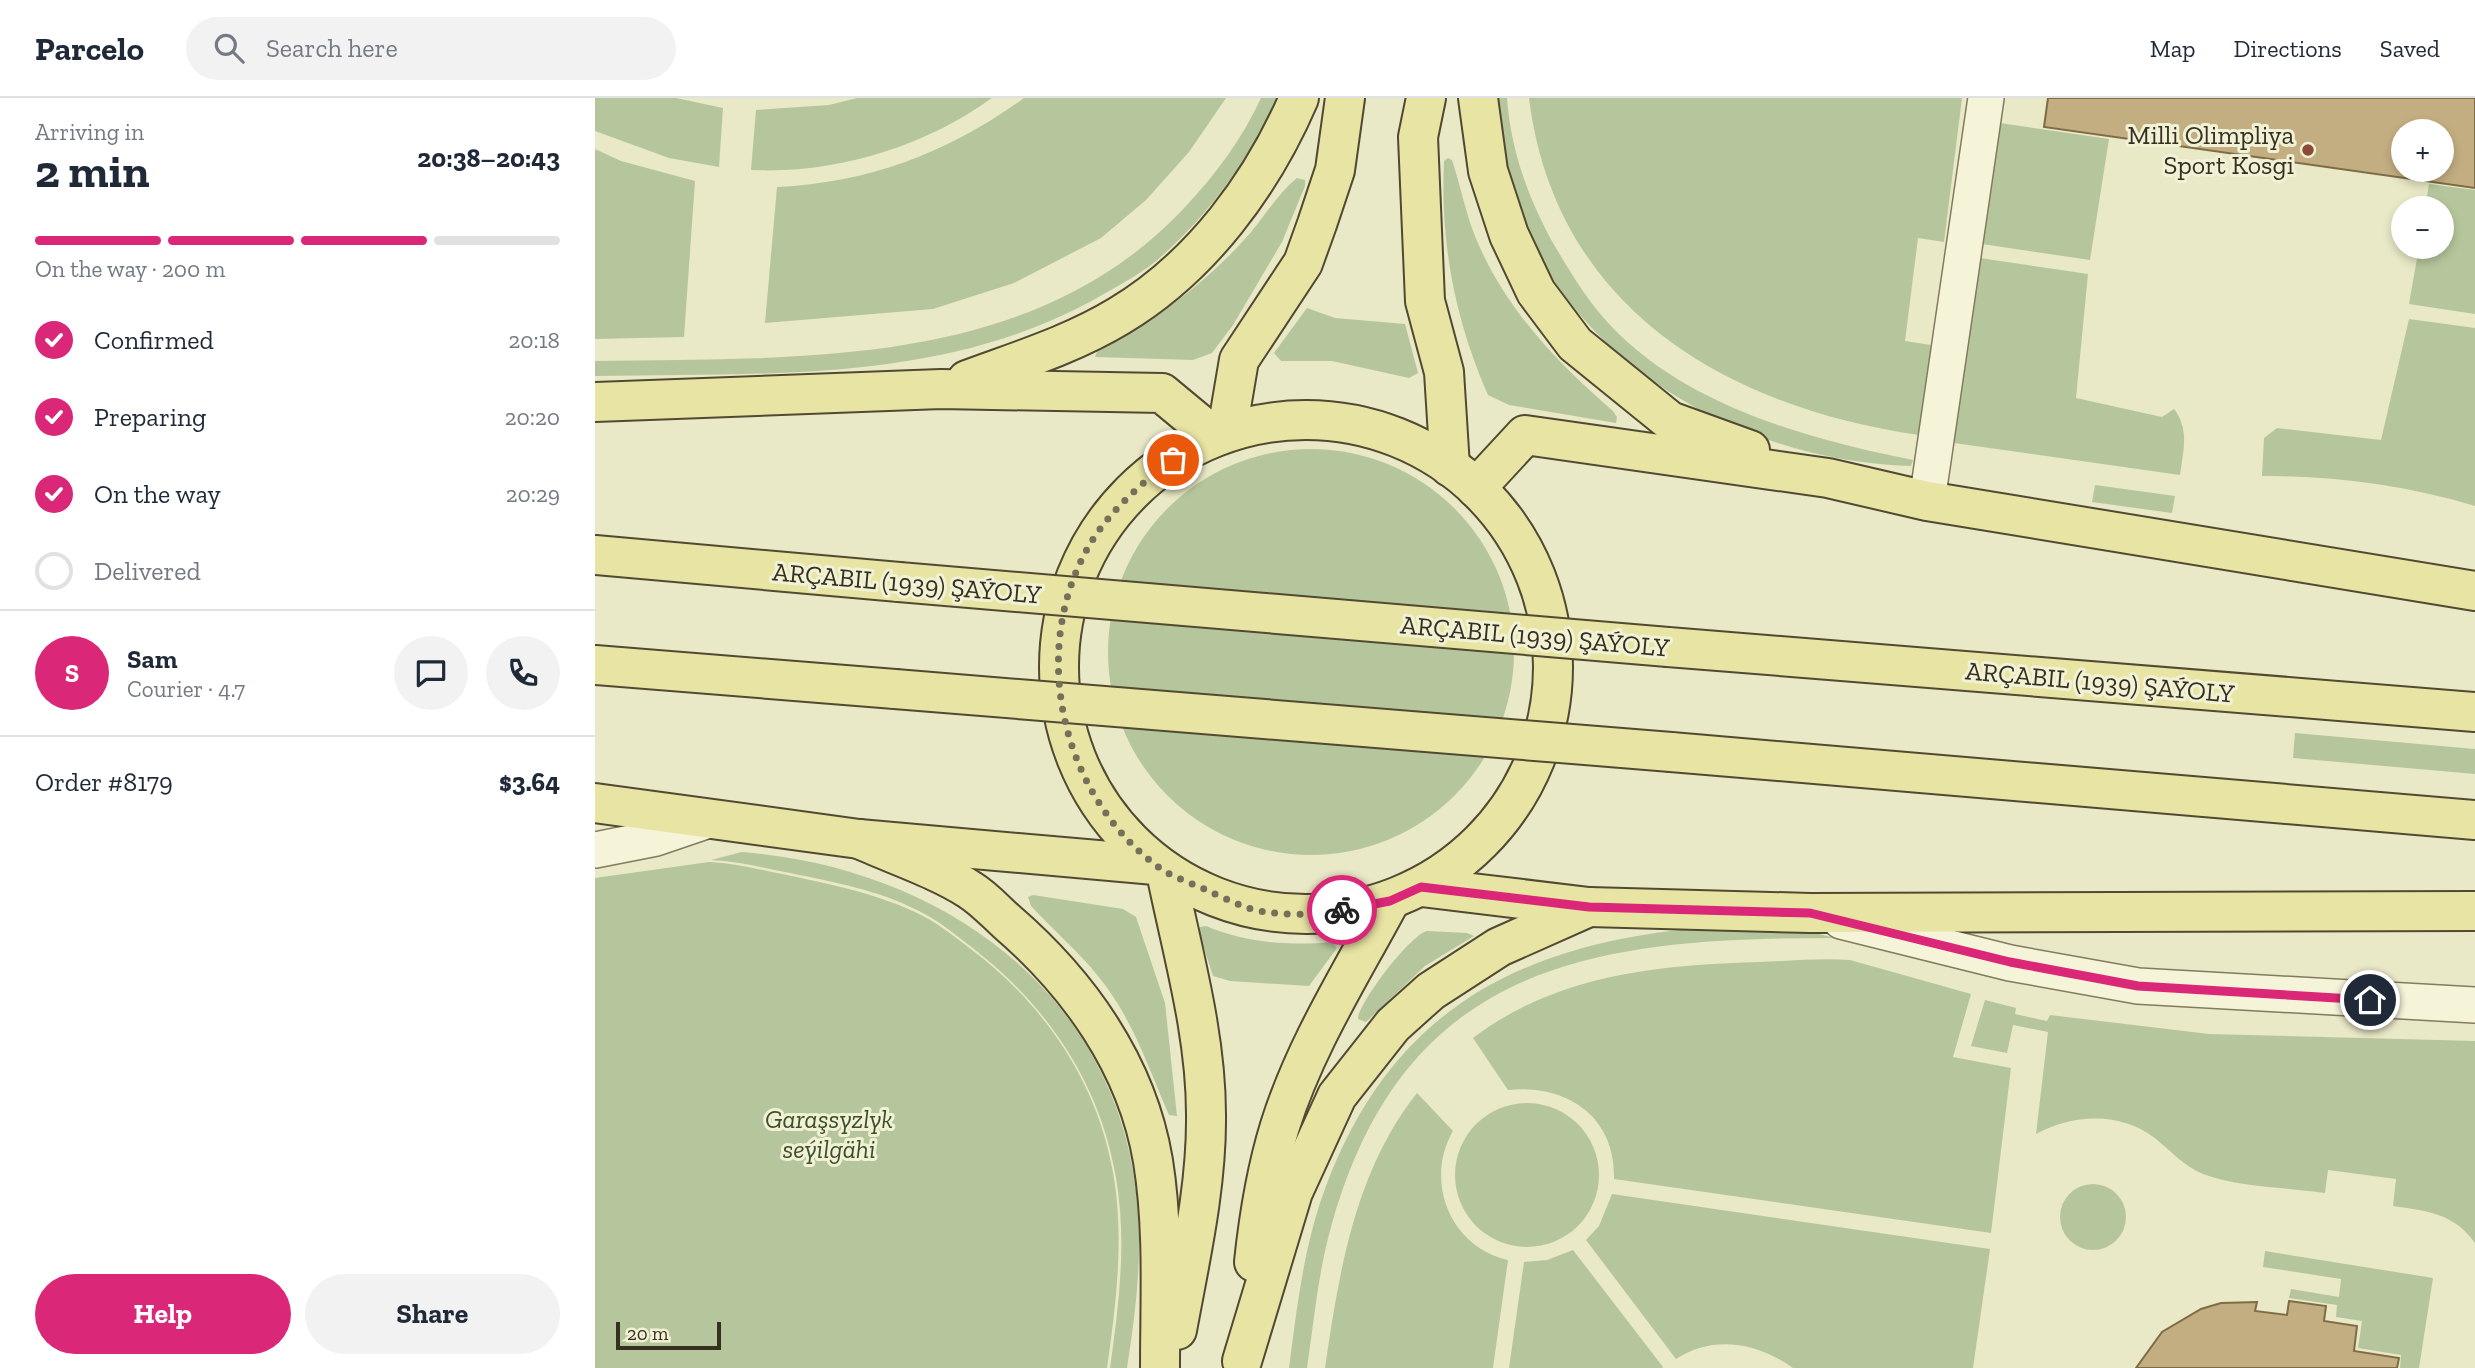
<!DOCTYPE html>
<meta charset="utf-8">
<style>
:root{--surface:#fff;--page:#f2f2f3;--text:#1f2937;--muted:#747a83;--line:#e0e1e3;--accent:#db2777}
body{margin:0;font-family:"Zilla Slab",serif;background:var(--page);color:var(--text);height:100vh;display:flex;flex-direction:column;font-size:26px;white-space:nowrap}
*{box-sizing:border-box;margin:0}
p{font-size:23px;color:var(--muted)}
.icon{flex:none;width:38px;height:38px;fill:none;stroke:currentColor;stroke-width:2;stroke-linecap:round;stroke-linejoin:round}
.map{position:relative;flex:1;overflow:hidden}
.panel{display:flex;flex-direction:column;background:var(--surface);width:595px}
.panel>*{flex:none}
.controls{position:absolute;left:1796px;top:21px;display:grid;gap:14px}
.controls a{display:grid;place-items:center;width:63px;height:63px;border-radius:50%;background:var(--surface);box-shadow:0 4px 10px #0003;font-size:35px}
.scale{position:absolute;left:21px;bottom:18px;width:105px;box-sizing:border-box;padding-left:7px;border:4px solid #353020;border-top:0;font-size:19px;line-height:24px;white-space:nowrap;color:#353020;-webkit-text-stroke:5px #f1f1d6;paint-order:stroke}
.pin{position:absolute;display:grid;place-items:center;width:60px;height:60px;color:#fff;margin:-30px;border:4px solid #fff;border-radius:50%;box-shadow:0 2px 7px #0007}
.courier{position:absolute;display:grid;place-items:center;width:70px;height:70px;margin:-35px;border:5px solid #db2777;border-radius:50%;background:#fff;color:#222;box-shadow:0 2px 9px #0007}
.head em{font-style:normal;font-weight:800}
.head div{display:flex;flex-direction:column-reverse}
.head{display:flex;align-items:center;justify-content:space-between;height:119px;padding:0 35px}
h1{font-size:46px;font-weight:800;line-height:52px}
.bar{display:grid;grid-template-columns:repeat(4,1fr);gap:10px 7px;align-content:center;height:84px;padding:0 35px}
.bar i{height:9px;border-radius:5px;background:var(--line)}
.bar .selected{background:var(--accent)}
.bar p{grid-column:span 4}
.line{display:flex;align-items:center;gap:18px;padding:0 35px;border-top:2px solid var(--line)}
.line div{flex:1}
.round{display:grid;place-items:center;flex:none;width:74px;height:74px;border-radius:37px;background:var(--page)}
ol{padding:0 35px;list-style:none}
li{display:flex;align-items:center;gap:21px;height:77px}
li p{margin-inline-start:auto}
li .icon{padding:7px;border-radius:50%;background:var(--accent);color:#fff;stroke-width:4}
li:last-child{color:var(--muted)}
li i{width:38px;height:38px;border:4px solid var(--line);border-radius:50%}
.cta{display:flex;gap:14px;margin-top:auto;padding:14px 35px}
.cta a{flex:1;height:80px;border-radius:42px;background:var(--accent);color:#fff;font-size:28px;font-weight:800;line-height:80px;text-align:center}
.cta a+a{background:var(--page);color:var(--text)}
header{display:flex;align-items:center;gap:42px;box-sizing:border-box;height:98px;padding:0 35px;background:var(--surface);border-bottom:2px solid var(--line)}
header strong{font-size:33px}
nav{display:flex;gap:38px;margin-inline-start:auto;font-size:24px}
.search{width:490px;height:63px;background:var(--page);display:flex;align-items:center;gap:18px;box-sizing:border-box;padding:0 24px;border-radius:38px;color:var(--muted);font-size:26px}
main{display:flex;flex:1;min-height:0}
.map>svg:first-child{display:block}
.green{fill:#b6c69c}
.building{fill:#c3ae81;stroke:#7f6c47;stroke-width:2;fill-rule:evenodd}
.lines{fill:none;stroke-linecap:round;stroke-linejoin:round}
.minor-casing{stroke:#837b5f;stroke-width:38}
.major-casing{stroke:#514932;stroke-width:42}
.minor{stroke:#f5f4d9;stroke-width:35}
.major{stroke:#e8e4a4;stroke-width:38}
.major-bridge-casing{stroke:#514932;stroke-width:42;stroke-linecap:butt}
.major-bridge{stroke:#e8e4a4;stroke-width:38}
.done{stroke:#74705a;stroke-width:7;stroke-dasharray:0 12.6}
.route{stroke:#db2777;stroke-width:9}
.poi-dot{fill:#8b4b36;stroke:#f1f1d6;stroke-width:2.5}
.labels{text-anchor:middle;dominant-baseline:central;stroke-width:6;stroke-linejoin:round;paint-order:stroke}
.poi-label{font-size:26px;fill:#353020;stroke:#f1f1d6;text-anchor:end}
.street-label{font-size:26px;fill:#353020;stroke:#f1f1d6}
.park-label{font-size:26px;font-style:italic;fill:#3c4f29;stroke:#f1f1d6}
</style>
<header>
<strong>Parcelo</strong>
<div class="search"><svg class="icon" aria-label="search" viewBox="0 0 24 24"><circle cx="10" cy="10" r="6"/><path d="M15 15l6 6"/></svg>Search here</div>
<nav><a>Map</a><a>Directions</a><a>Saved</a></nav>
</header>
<main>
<section class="panel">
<div class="head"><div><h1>2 min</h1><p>Arriving in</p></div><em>20:38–20:43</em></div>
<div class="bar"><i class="selected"></i><i class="selected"></i><i class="selected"></i><i></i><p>On the way · 200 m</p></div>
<ol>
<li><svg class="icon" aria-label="check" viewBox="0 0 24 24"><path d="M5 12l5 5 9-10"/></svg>Confirmed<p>20:18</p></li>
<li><svg class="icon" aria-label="check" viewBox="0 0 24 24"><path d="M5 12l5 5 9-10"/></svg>Preparing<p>20:20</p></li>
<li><svg class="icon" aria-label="check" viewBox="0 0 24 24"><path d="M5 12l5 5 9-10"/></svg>On the way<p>20:29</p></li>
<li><i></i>Delivered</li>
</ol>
<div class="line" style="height:126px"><b class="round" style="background:var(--accent);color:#fff">S</b><div><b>Sam</b><p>Courier · 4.7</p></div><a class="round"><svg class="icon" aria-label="chat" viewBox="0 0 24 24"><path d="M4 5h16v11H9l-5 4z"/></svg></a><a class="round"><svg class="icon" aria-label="phone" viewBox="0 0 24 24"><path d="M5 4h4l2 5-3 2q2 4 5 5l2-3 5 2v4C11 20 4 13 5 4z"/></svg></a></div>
<div class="line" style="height:91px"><div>Order #8179</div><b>$3.64</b></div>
<div class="cta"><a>Help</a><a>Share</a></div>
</section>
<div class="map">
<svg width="1880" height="1270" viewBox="0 0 1880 1270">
<rect width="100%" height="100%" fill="#e9e8c7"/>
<g class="green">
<path d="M0,0H81L128,10L124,69L74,60L0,33Z"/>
<path d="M262,0H397C329,49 241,76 156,72L161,12L234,7Z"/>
<path d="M429,0H631L594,54L551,102L506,140L419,185L338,211L170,225L182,89C274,85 355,54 429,0Z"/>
<path d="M666,0H685C654,58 618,112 569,156C551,173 528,185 507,197C353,286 172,275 0,278V263C207,259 438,273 591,108C621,76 647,41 666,0Z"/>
<path d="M894,0H912C916,54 934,103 961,150C977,177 994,205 1016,228C1092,308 1213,341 1318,362L1316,368C1144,363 972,263 914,94C904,64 900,31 894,0Z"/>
<path d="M934,0H1367L1349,144L1323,140L1310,243L1336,247L1324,337C1131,309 960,210 934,0Z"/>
<path d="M1405,25L1514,41L1495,162L1387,146Z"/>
<path d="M0,51L26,63L100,83L89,239L0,241Z"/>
<path d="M853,60L857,62C866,89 871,117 882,143C911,211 963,266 1018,313L1022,319L1021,325L914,307L893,297C860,222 845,145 849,63Z"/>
<path d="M702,80L710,82V88L687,144L638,227L617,255L598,262L500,259L502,254C559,222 604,191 649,142C667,123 681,97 702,80Z"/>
<path d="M1834,86L1880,92V216L1814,206L1824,149H1846V110H1830Z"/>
<path d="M1385,160L1493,176L1481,300L1567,319L1579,311C1595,332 1588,353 1585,377L1359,345Z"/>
<path d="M712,210L740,220L810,226L823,275L814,280L737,263H686L679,255Z"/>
<path d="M1814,221L1880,230V408C1810,387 1739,378 1667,378L1669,340L1682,330L1786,342Z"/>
<circle cx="716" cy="554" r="203"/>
<path d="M1500,387L1580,398L1577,415L1497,404Z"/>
<path d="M1700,635L1880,651V676L1698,660Z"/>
<path d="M147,754C350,770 527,898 543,1112C547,1165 540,1218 532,1270H515C524,1207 532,1143 521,1080C505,985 453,909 379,851C361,837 343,822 322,812C283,792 238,784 195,775C169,770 143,763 116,762Z"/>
<path d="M114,764C140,765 166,772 192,777C235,786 279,795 320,814C340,823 359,838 377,852C451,908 504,987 519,1080C529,1143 521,1207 512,1270H0V780Z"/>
<path d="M438,797L528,811L541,819L570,905L582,1018L574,1017C553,969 537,919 503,878C483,853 458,832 436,808L433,799Z"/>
<path d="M611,828C651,845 694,848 737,844L742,850L714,888L635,883L618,878L604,834L605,829Z"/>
<path d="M1114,829L1210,832L1239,840C999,840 809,864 736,1129C723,1175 719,1223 712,1270H694C702,1209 709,1146 731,1088C799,907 931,844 1114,829Z"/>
<path d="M832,833L872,835L879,838L830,868L771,924L763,921C764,904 815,837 832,833Z"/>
<path d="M1255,862L1376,896L1358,959L1416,970L1396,1135L1019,1081C1021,1018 971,986 913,992L878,940C961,877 1062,867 1164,864C1194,863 1225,860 1255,862Z"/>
<path d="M1390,902L1421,910L1420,916L1452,923L1455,917L1614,936L1880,943V1145C1859,1115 1832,1113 1798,1108L1801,1081L1733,1072L1730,1095C1691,1089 1645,1090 1608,1076C1589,1068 1577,1054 1561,1041C1526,1013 1478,1016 1441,1036L1453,934L1418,927L1412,955L1376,948Z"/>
<path d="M822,995L858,1033C829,1083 855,1149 913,1162L898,1270H730C744,1174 760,1073 822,995Z"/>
<circle cx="932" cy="1077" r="72"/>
<circle cx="1498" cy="1119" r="33"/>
<path d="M1017,1096L1395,1151L1378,1270H1198C1163,1245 1119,1236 1081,1261L991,1142L1004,1128Z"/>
<path d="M978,1152L1068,1269L1067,1270H914L929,1164L952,1162Z"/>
<path d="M1670,1153L1838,1180L1824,1270H1805L1806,1257L1763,1250L1767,1223L1741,1219L1742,1207L1694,1200L1696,1191L1744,1199L1746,1181L1668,1169Z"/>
</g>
<g class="building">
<path d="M1453,0H1880V90L1449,29ZM1808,33H1846V72H1808Z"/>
<path d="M1694,1203L1731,1208L1729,1223L1762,1228L1759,1253L1804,1260L1802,1270H1541L1567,1234L1606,1211L1626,1205L1662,1204L1660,1213L1692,1217Z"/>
</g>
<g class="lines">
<g class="minor-casing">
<g id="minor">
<path d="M1332,403L1391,0"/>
<path d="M0,752L61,740L114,722"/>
<path d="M1246,823L1415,865L1543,888L1880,907"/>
</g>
</g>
<g class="major-casing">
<g id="major">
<path d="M831,0L823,39L830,203L849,274L855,369"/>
<path d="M883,0L893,73L914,137L941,194L980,246L1075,323L1155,352"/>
<path d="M372,282C423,263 476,247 524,218C606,169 667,86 704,0"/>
<path d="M0,304L346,291L567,295L614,334"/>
<circle cx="711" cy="569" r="247"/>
<path d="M633,327L644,262L708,165L722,126L740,72L750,0"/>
<path d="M881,390L930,337L1233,380L1332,403L1880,493"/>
<path d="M0,457L304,484"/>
<path d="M1073,549L1880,614"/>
<path d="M0,567L300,591"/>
<path d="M1076,654L1880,722"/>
<path d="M0,705L264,741L560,767"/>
<path d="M264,741C297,756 345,772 375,792C388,800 400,813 411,823C484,886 542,967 558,1063C569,1131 565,1201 565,1270"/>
<path d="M571,774C587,853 611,935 611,1016C612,1088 595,1161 582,1232"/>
<path d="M826,789L994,809L1215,815L1880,813"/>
<path d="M659,1164C664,1117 671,1073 685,1028C710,948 756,876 795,803"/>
<path d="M647,1263L698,1094L742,998L798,927L836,893L904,849L994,809"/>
</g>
</g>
<use href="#minor" class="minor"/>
<use href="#major" class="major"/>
<g class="major-bridge-casing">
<g id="major-bridge">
<path d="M304,484L1073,549"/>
<path d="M300,591L1076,654"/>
</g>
</g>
<use href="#major-bridge" class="major-bridge"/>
</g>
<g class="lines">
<path class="done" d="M578,362C549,383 523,406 502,435C431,540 462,693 562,768C575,778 593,784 609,791C623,797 638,805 653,810C677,818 723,818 747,812"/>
<path class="route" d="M747,812L795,803L826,789L994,809L1215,815L1415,864L1543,888L1775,902"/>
</g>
<circle class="poi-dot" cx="1713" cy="52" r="7"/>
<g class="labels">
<g class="poi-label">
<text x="1699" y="37">Milli Olimpliya<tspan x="1699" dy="30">Sport Kosgi</tspan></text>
</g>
<g class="street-label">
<text transform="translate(312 485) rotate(5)">ARÇABIL (1939) ŞAÝOLY</text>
<text transform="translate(940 538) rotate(5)">ARÇABIL (1939) ŞAÝOLY</text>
<text transform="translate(1505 584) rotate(5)">ARÇABIL (1939) ŞAÝOLY</text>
</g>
<g class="park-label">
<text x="234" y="1021">Garaşsyzlyk<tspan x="234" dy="30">seýilgähi</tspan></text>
</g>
</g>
</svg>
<div class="controls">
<a>+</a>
<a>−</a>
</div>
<div class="scale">20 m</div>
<div class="pin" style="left:578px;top:362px;background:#ea580c"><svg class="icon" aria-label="bag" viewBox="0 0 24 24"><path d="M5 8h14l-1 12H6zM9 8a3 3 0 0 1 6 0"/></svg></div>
<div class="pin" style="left:1775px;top:902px;background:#1f2937"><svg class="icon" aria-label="home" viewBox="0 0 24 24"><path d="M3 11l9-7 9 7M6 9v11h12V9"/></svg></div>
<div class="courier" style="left:747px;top:812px"><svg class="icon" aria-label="bike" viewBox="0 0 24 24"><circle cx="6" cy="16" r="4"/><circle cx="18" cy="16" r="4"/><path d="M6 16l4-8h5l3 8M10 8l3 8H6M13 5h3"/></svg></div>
</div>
</main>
